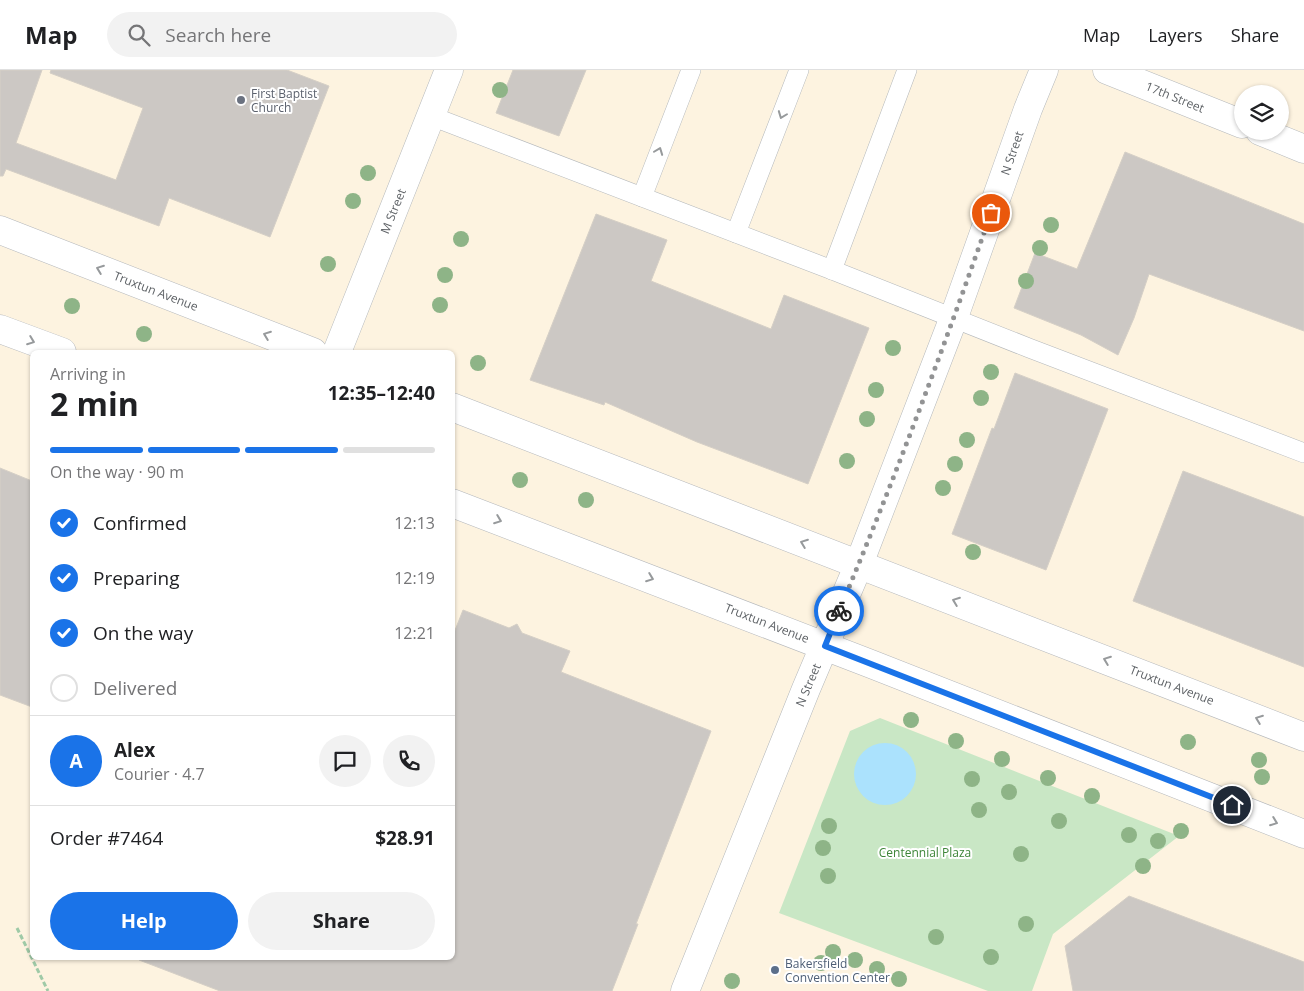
<!DOCTYPE html>
<meta charset="utf-8">
<style>
:root{--surface:#fff;--page:#f2f2f2;--text:#202124;--muted:#757577;--line:#e0e0e0;--accent:#1a73e8}
body{margin:0;font-family:"Open Sans",sans-serif;background:var(--page);color:var(--text);height:100vh;display:flex;flex-direction:column;font-size:19px;white-space:nowrap}
*{box-sizing:border-box;margin:0}
p{font-size:16px;color:var(--muted)}
.icon{flex:none;width:28px;height:28px;fill:none;stroke:currentColor;stroke-width:2;stroke-linecap:round;stroke-linejoin:round}
.map{position:relative;flex:1;overflow:hidden}
.sheet{position:absolute;left:30px;top:280px;width:425px;height:610px;display:flex;flex-direction:column;background:var(--surface);border-radius:8px;box-shadow:0 1px 4px #0004}
.sheet>*{flex:none}
.controls{position:absolute;left:1234px;top:15px;display:grid;gap:10px}
.controls a{display:grid;place-items:center;width:55px;height:55px;border-radius:50%;background:var(--surface);box-shadow:0 1px 4px #0004;font-size:25px}
.pin{position:absolute;display:grid;place-items:center;width:42px;height:42px;color:#fff;margin:-21px;border:2px solid #fff;border-radius:50%;box-shadow:0 1px 5px #0007}
.courier{position:absolute;display:grid;place-items:center;width:50px;height:50px;margin:-25px;border:4px solid #1a73e8;border-radius:50%;background:#fff;color:#222;box-shadow:0 1px 6px #0007}
.head em{font-style:normal;font-weight:700}
.head div{display:flex;flex-direction:column-reverse}
.head{display:flex;align-items:center;justify-content:space-between;height:85px;padding:0 20px}
h1{font-size:32px;font-weight:700;line-height:38px}
.bar{display:grid;grid-template-columns:repeat(4,1fr);gap:8px 5px;align-content:center;height:60px;padding:0 20px}
.bar i{height:6px;border-radius:4px;background:var(--line)}
.bar .active{background:var(--accent)}
.bar p{grid-column:span 4}
.line{display:flex;align-items:center;gap:12px;padding:0 20px;border-top:1px solid var(--line)}
.line div{flex:1}
.round{display:grid;place-items:center;flex:none;width:52px;height:52px;border-radius:26px;background:var(--page)}
ol{padding:0 20px;list-style:none}
li{display:flex;align-items:center;gap:15px;height:55px}
li p{margin-inline-start:auto}
li .icon{padding:5px;border-radius:50%;background:var(--accent);color:#fff;stroke-width:4}
li:last-child{color:var(--muted)}
li i{width:28px;height:28px;border:2px solid var(--line);border-radius:50%}
.cta{display:flex;gap:10px;margin-top:auto;padding:10px 20px}
.cta a{flex:1;height:58px;border-radius:30px;background:var(--accent);color:#fff;font-size:20px;font-weight:700;line-height:58px;text-align:center}
.cta a+a{background:var(--page);color:var(--text)}
header{display:flex;align-items:center;gap:30px;box-sizing:border-box;height:70px;padding:0 25px;background:var(--surface);border-bottom:1px solid var(--line)}
header strong{font-size:24px}
nav{display:flex;gap:28px;margin-inline-start:auto;font-size:18px}
.search{width:350px;height:45px;background:var(--page);display:flex;align-items:center;gap:12px;box-sizing:border-box;padding:0 18px;border-radius:28px;color:var(--muted);font-size:19px}
.map>svg:first-child{display:block}
.commercial{fill:#fdf3e0;fill-rule:evenodd}
.green{fill:#c9e7c5}
.water{fill:#abe2fd}
.building{fill:#ccc8c4;stroke:#d5cfc6}
.lines{fill:none;stroke-linecap:round;stroke-linejoin:round}
.service-casing{stroke:#b4b8bb;stroke-width:20}
.minor-casing{stroke:#b4b8bb;stroke-width:29}
.tertiary-casing{stroke:#b4b8bb;stroke-width:29}
.secondary-casing{stroke:#b4b7bb;stroke-width:29}
.path{stroke:#9fcaa7;stroke-width:3;stroke-dasharray:5 2.5;stroke-linecap:butt}
.service{stroke:#fff;stroke-width:19}
.minor{stroke:#fff;stroke-width:28}
.tertiary{stroke:#fff;stroke-width:28}
.secondary{stroke:#fff;stroke-width:28}
.tree{fill:#8eb487}
.oneway{stroke:#979a9c}
.done{stroke:#929394;stroke-width:5;stroke-dasharray:0 9}
.route{stroke:#1a73e8;stroke-width:6}
.worship-dot{fill:#6b7280;stroke:#fff;stroke-width:2}
.service-dot{fill:#5c6f8a;stroke:#fff;stroke-width:2}
.labels{text-anchor:middle;dominant-baseline:central;stroke-width:4;stroke-linejoin:round;paint-order:stroke}
.worship-label{font-size:12px;fill:#5b616d;stroke:#fff;text-anchor:start}
.street-label{font-size:12px;fill:#5f6367;stroke:#fff}
.park-label{font-size:12px;fill:#3d8538;stroke:#fff}
.service-label{font-size:12px;fill:#4e5e75;stroke:#fff;text-anchor:start}
</style>
<header>
<strong>Map</strong>
<div class="search"><svg class="icon" aria-label="search" viewBox="0 0 24 24"><circle cx="10" cy="10" r="6"/><path d="M15 15l6 6"/></svg>Search here</div>
<nav><a>Map</a><a>Layers</a><a>Share</a></nav>
</header>
<div class="map">
<svg width="1304" height="921" viewBox="0 0 1304 921">
<rect width="100%" height="100%" fill="#f0ede7"/>
<path class="commercial" d="M0,0H1304V921H0ZM1242,24H1280V61H1242ZM32,282H452V888H32Z"/>
<path class="green" d="M880,648L1179,766L1053,864L1032,921H988L779,843L850,661Z"/>
<circle class="water" cx="885" cy="704" r="31"/>
<g class="building">
<path d="M0,0H42L16,73L116,110L143,38L50,3L51,0H287L329,16L270,167L169,128L159,156L6,99L3,106H0Z"/>
<path d="M513,0H586L559,66L496,43Z"/>
<path d="M1125,82L1304,154V261L1149,204L1134,248L1118,285L1081,265L1014,238L1035,183L1077,199Z"/>
<path d="M596,144L667,170L651,211L771,259L784,225L869,258L808,414L697,372L605,332L604,335L530,310Z"/>
<path d="M1015,303L1108,339L1046,500L952,464L992,358L994,359Z"/>
<path d="M0,398L32,411V637L0,625Z"/>
<path d="M1183,401L1304,447V597L1133,531Z"/>
<path d="M463,540L509,558L517,554L522,563L570,581L561,602L711,661L636,854H638L612,921H220L139,890V888H452V568Z"/>
<path d="M1129,826L1304,892V921H1073L1065,876Z"/>
</g>
<g class="lines">
<g class="service-casing">
<g id="service">
<path d="M431,46L832,200L1029,278L1304,383"/>
<path d="M642,127L691,0"/>
<path d="M736,163L799,0"/>
<path d="M832,200L907,0"/>
</g>
</g>
<g class="minor-casing">
<g id="minor">
<path d="M1107,0L1242,54"/>
<path d="M1260,61L1304,79"/>
<path d="M685,921L806,619L859,494L954,247L1028,39L1044,0"/>
</g>
</g>
<g class="tertiary-casing">
<path id="tertiary" d="M337,282L449,0"/>
</g>
<g class="secondary-casing">
<g id="secondary">
<path d="M0,160L313,282"/>
<path d="M0,259L62,282"/>
<path d="M452,337L1304,667"/>
<path d="M452,433L871,594L1304,764"/>
</g>
</g>
<path class="path" d="M17,858L48,921"/>
<use href="#service" class="service"/>
<use href="#minor" class="minor"/>
<use href="#tertiary" class="tertiary"/>
<use href="#secondary" class="secondary"/>
</g>
<g class="tree">
<circle cx="500" cy="20" r="8"/>
<circle cx="368" cy="103" r="8"/>
<circle cx="353" cy="131" r="8"/>
<circle cx="1051" cy="155" r="8"/>
<circle cx="461" cy="169" r="8"/>
<circle cx="1040" cy="178" r="8"/>
<circle cx="328" cy="194" r="8"/>
<circle cx="445" cy="205" r="8"/>
<circle cx="1026" cy="211" r="8"/>
<circle cx="440" cy="235" r="8"/>
<circle cx="72" cy="236" r="8"/>
<circle cx="144" cy="264" r="8"/>
<circle cx="893" cy="278" r="8"/>
<circle cx="478" cy="293" r="8"/>
<circle cx="991" cy="302" r="8"/>
<circle cx="876" cy="320" r="8"/>
<circle cx="981" cy="328" r="8"/>
<circle cx="867" cy="349" r="8"/>
<circle cx="967" cy="370" r="8"/>
<circle cx="847" cy="391" r="8"/>
<circle cx="955" cy="394" r="8"/>
<circle cx="520" cy="410" r="8"/>
<circle cx="943" cy="418" r="8"/>
<circle cx="586" cy="430" r="8"/>
<circle cx="973" cy="482" r="8"/>
<circle cx="911" cy="650" r="8"/>
<circle cx="956" cy="671" r="8"/>
<circle cx="1188" cy="672" r="8"/>
<circle cx="1002" cy="689" r="8"/>
<circle cx="1259" cy="690" r="8"/>
<circle cx="1262" cy="707" r="8"/>
<circle cx="1048" cy="708" r="8"/>
<circle cx="972" cy="709" r="8"/>
<circle cx="1009" cy="722" r="8"/>
<circle cx="1092" cy="726" r="8"/>
<circle cx="979" cy="740" r="8"/>
<circle cx="1059" cy="751" r="8"/>
<circle cx="829" cy="756" r="8"/>
<circle cx="1181" cy="761" r="8"/>
<circle cx="1129" cy="765" r="8"/>
<circle cx="1158" cy="771" r="8"/>
<circle cx="823" cy="778" r="8"/>
<circle cx="1021" cy="784" r="8"/>
<circle cx="1143" cy="796" r="8"/>
<circle cx="828" cy="806" r="8"/>
<circle cx="1026" cy="854" r="8"/>
<circle cx="936" cy="867" r="8"/>
<circle cx="833" cy="882" r="8"/>
<circle cx="991" cy="887" r="8"/>
<circle cx="855" cy="890" r="8"/>
<circle cx="821" cy="893" r="8"/>
<circle cx="877" cy="899" r="8"/>
<circle cx="899" cy="909" r="8"/>
<circle cx="732" cy="911" r="8"/>
</g>
<defs><path id="oneway-chevron" d="M-2-3.5L2.5 0L-2 3.5" fill="none" stroke-width="1.6" stroke-linecap="round" stroke-linejoin="round" transform="scale(1.25)"/></defs>
<g class="oneway">
<use href="#oneway-chevron" transform="translate(782 45) rotate(111)"/>
<use href="#oneway-chevron" transform="translate(659 81) rotate(-69)"/>
<use href="#oneway-chevron" transform="translate(100 199) rotate(-159)"/>
<use href="#oneway-chevron" transform="translate(267 265) rotate(-159)"/>
<use href="#oneway-chevron" transform="translate(31 271) rotate(21)"/>
<use href="#oneway-chevron" transform="translate(498 450) rotate(21)"/>
<use href="#oneway-chevron" transform="translate(804 473) rotate(-159)"/>
<use href="#oneway-chevron" transform="translate(650 508) rotate(21)"/>
<use href="#oneway-chevron" transform="translate(956 531) rotate(-159)"/>
<use href="#oneway-chevron" transform="translate(1107 590) rotate(-159)"/>
<use href="#oneway-chevron" transform="translate(1259 649) rotate(-159)"/>
<use href="#oneway-chevron" transform="translate(1274 752) rotate(21)"/>
</g>
<g class="lines">
<path class="done" d="M839,541C894,411 944,277 991,143"/>
<path class="route" d="M839,541L825,576L1232,735"/>
</g>
<circle class="worship-dot" cx="241" cy="30" r="5"/>
<circle class="service-dot" cx="775" cy="900" r="5"/>
<g class="labels">
<g class="worship-label">
<text x="251" y="23">First Baptist<tspan x="251" dy="14">Church</tspan></text>
</g>
<g class="street-label">
<text transform="translate(1175 27) rotate(22)">17th Street</text>
<text transform="translate(1012 83) rotate(-71)">N Street</text>
<text transform="translate(393 141) rotate(-68)">M Street</text>
<text transform="translate(156 221) rotate(21)">Truxtun Avenue</text>
<text transform="translate(767 553) rotate(21)">Truxtun Avenue</text>
<text transform="translate(808 615) rotate(-67)">N Street</text>
<text transform="translate(1172 615) rotate(21)">Truxtun Avenue</text>
</g>
<g class="park-label">
<text x="925" y="782">Centennial Plaza</text>
</g>
<g class="service-label">
<text x="785" y="893">Bakersfield<tspan x="785" dy="14">Convention Center</tspan></text>
</g>
</g>
</svg>
<div class="controls">
<a><svg class="icon" aria-label="layers" viewBox="0 0 24 24"><path d="M12 4l9 5-9 5-9-5zM3 14l9 5 9-5"/></svg></a>
</div>
<div class="pin" style="left:991px;top:143px;background:#ea580c"><svg class="icon" aria-label="bag" viewBox="0 0 24 24"><path d="M5 8h14l-1 12H6zM9 8a3 3 0 0 1 6 0"/></svg></div>
<div class="pin" style="left:1232px;top:735px;background:#1f2937"><svg class="icon" aria-label="home" viewBox="0 0 24 24"><path d="M3 11l9-7 9 7M6 9v11h12V9"/></svg></div>
<div class="courier" style="left:839px;top:541px"><svg class="icon" aria-label="bike" viewBox="0 0 24 24"><circle cx="6" cy="16" r="4"/><circle cx="18" cy="16" r="4"/><path d="M6 16l4-8h5l3 8M10 8l3 8H6M13 5h3"/></svg></div>
<section class="sheet">
<div class="head"><div><h1>2 min</h1><p>Arriving in</p></div><em>12:35–12:40</em></div>
<div class="bar"><i class="active"></i><i class="active"></i><i class="active"></i><i></i><p>On the way · 90 m</p></div>
<ol>
<li><svg class="icon" aria-label="check" viewBox="0 0 24 24"><path d="M5 12l5 5 9-10"/></svg>Confirmed<p>12:13</p></li>
<li><svg class="icon" aria-label="check" viewBox="0 0 24 24"><path d="M5 12l5 5 9-10"/></svg>Preparing<p>12:19</p></li>
<li><svg class="icon" aria-label="check" viewBox="0 0 24 24"><path d="M5 12l5 5 9-10"/></svg>On the way<p>12:21</p></li>
<li><i></i>Delivered</li>
</ol>
<div class="line" style="height:90px"><b class="round" style="background:var(--accent);color:#fff">A</b><div><b>Alex</b><p>Courier · 4.7</p></div><a class="round"><svg class="icon" aria-label="chat" viewBox="0 0 24 24"><path d="M4 5h16v11H9l-5 4z"/></svg></a><a class="round"><svg class="icon" aria-label="phone" viewBox="0 0 24 24"><path d="M5 4h4l2 5-3 2q2 4 5 5l2-3 5 2v4C11 20 4 13 5 4z"/></svg></a></div>
<div class="line" style="height:65px"><div>Order #7464</div><b>$28.91</b></div>
<div class="cta"><a>Help</a><a>Share</a></div>
</section>
</div>
